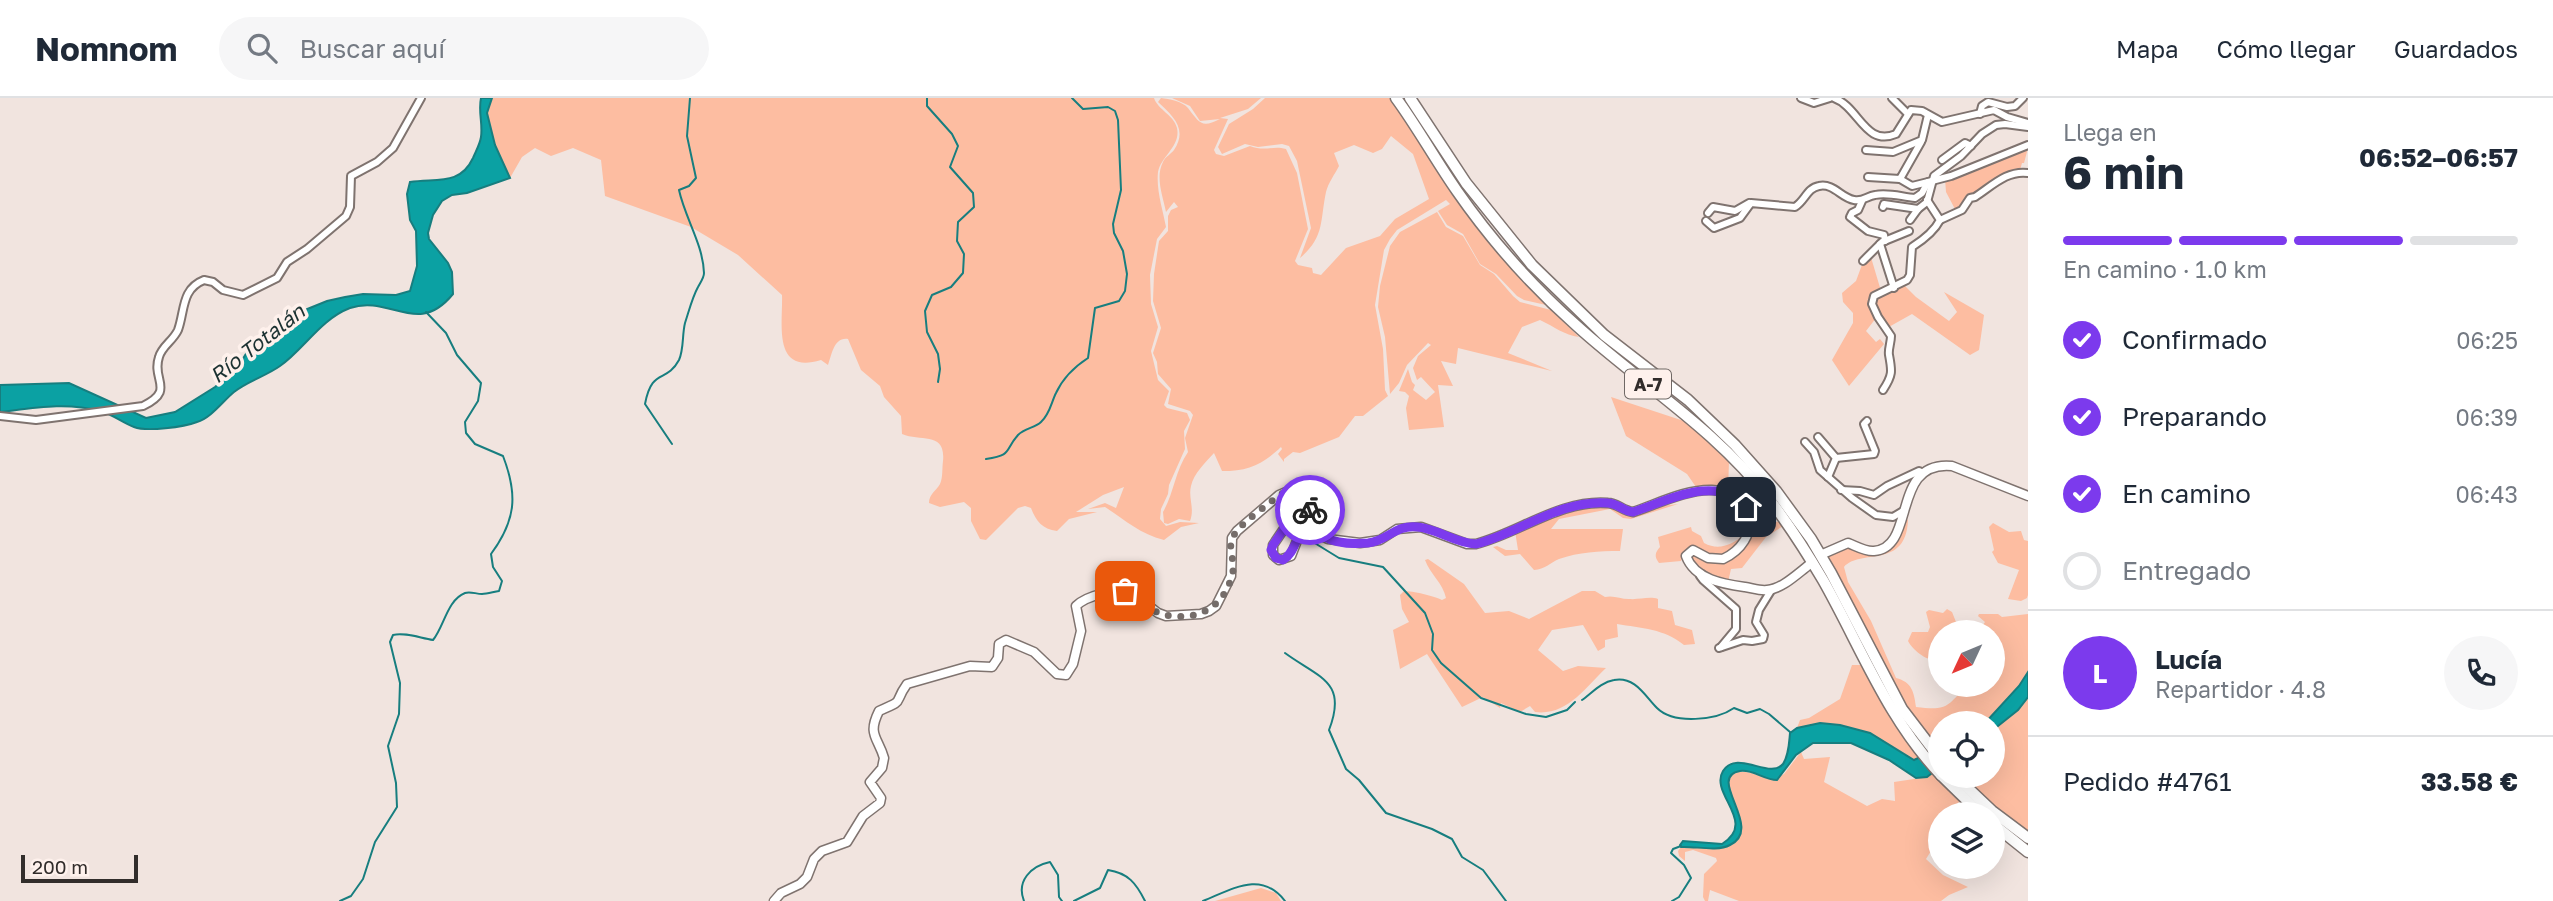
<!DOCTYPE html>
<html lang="es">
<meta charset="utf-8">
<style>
:root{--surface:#fff;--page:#f6f6f7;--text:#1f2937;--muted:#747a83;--line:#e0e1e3;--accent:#7c3aed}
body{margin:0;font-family:"Golos Text",sans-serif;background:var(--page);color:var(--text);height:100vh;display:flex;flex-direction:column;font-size:26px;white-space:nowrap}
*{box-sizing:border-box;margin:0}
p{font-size:23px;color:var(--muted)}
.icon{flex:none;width:38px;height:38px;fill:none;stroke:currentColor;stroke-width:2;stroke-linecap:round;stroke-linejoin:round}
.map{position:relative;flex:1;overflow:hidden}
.details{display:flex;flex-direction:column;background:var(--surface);width:525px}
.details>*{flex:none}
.needle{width:46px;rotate:226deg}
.fabs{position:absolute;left:1928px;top:522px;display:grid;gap:14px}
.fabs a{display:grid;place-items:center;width:77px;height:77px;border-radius:50%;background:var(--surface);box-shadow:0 7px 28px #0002;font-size:35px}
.scale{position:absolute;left:21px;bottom:18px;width:117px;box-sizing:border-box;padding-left:7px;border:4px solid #322d2b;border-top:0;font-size:19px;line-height:24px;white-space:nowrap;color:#322d2b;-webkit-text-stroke:5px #fef1ec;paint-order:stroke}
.pin{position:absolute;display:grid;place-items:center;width:60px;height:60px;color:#fff;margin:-30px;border-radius:14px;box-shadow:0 4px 10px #0006}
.courier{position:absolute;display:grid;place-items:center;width:70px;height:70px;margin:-35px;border:5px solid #7c3aed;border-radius:50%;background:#fff;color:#222;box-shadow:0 2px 9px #0007}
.summary em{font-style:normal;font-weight:700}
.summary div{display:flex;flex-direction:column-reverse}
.summary{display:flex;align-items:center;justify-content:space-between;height:119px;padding:0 35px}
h1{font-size:46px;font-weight:700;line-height:52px}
.bar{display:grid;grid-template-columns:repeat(4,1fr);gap:10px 7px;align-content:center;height:84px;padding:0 35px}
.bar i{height:9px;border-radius:5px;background:var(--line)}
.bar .current{background:var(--accent)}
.bar p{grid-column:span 4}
.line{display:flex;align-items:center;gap:18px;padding:0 35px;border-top:2px solid var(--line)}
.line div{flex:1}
.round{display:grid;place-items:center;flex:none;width:74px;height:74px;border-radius:37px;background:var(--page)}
ol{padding:0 35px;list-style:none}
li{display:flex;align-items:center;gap:21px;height:77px}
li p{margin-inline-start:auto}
li .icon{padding:7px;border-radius:50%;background:var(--accent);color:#fff;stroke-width:4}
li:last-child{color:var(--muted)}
li i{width:38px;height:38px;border:4px solid var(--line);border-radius:50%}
header{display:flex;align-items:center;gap:42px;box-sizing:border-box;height:98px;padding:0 35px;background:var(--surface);border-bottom:2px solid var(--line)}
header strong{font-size:33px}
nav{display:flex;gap:38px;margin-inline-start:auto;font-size:24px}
.search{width:490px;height:63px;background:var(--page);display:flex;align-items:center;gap:18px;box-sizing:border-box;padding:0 24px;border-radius:38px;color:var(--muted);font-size:26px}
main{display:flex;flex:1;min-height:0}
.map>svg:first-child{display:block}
.green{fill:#fdbda1}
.water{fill:#0ba1a3;stroke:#177e7f;stroke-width:2}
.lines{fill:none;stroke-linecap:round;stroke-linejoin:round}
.stream{stroke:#177e7f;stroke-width:2}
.minor-casing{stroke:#7f736f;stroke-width:10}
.major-casing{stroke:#7f736f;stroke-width:11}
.highway-casing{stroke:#7f736f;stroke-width:13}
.minor{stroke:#fff;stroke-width:6}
.major{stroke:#fff;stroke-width:8}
.highway{stroke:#fff;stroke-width:10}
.done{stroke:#756d6a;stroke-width:7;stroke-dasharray:0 12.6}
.route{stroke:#7c3aed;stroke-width:9}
.labels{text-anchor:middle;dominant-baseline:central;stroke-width:7;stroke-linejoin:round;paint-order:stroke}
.shield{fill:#fef1ec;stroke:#6f6865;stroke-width:2}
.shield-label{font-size:18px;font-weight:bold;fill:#322d2b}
.water-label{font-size:21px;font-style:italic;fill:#1c3232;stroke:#fef1ec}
</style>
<header>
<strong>Nomnom</strong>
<div class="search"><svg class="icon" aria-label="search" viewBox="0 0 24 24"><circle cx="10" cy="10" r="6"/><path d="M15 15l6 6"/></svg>Buscar aquí</div>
<nav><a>Mapa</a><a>Cómo llegar</a><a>Guardados</a></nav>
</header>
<main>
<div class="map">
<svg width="2028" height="803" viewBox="0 0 2028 803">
<rect width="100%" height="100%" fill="#f1e4df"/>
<g class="green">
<path d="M492,0H1154C1158,12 1174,17 1177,30C1181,48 1161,58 1158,74C1156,92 1163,112 1166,129L1157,141L1150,177L1151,206L1158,229L1151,253L1158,282L1169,293L1164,307L1167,310L1187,315L1190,322L1184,333L1185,351L1169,387L1168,396L1161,411L1160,421L1166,428L1180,424L1199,425L1181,429L1164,442C1140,436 1125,422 1105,409L1088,411L1105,405L1116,410L1124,389L1103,397L1076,414H1097L1069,421L1057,433C1042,431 1036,423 1031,410L1025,408L1018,410L986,442L980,441L971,423V410L964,404L940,409L929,405C929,396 936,393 940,386C943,380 942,370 943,363C946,333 921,344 902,336L901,318L884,299L880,288L861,272L848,241C834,239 832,256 828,267L821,262C772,277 783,226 782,197L738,157L691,129L605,98L601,62L573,50L551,58L535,50L522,59L510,80L495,47L487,15Z"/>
<path d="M1161,0C1169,1 1182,3 1188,10C1199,24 1201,31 1220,21L1200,23L1190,8L1172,0H1261L1248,11L1220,20L1228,21L1214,52L1216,56L1224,58L1250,48C1265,54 1273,47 1286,51L1297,75L1308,131L1295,163L1298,167L1312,170L1313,175L1321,177L1346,150L1380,138L1395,121L1429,101L1413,56L1391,38L1382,51L1373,55L1354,47L1334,55L1339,68C1335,76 1328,85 1326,94C1320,122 1325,139 1300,160L1311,130L1297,63L1289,48L1282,46L1258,49L1245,46L1222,56L1218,49L1229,26L1253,11L1265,0H1391C1416,29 1432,63 1454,94C1482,134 1513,171 1546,207L1524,202L1517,198L1496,176L1480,166L1463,136L1447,127L1438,113L1450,106L1446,102L1397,132L1390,141L1384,152L1375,207L1383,251L1385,292L1388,298L1363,318H1355L1339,339L1300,355L1293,354L1284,361V364L1278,356L1282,351L1281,349C1262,367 1248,373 1222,373L1214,355C1205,365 1194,375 1191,388C1188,400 1195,410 1190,423L1179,421L1168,426L1164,425L1163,414C1174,395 1175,373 1188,354L1185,340L1193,317L1190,313L1168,306L1171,291L1158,276L1157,264L1153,255L1161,230L1153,203L1154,176L1159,143L1168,133V118L1171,112L1178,109L1174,104L1166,114C1163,99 1155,79 1163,64C1165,59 1171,56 1174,52C1188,31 1173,18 1158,4Z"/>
<path d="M2028,50L2024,65H2022L2020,72L2003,77L1956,113L1946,94L1945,81Z"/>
<path d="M1437,114L1446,129L1463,138L1480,167L1494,176L1513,198L1520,204L1551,212L1579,239C1564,237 1555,229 1540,222L1522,229L1508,255L1552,273L1458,250L1456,266L1441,263L1453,288L1438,287L1444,329L1409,332L1406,310L1409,298L1405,294L1399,293L1408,271L1412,284L1415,287L1413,292L1426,302L1435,294L1421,279L1417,282L1413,270L1418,258L1431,247L1428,245L1407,267L1399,285L1390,296L1385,239L1378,209L1380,188L1390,148L1400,134Z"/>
<path d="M1870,156L1881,193L1867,202H1870L1876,220L1866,233L1876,244L1880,241L1884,246L1849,288L1832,262L1853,225V215L1843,204L1842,195L1856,183L1863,164Z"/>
<path d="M1904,187L1916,199L1949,223L1957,214L1944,194L1984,217L1979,252L1970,257L1912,216L1887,230L1874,205L1883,197Z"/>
<path d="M1611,299L1687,324L1729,364L1728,392L1715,388L1696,389L1687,376L1626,338Z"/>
<path d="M1678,406L1631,421L1623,420L1610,411L1559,421L1551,431H1623L1620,453C1599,453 1579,454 1559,461C1550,465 1545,471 1534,472L1520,456L1505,458L1493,449L1497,448L1506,452H1518L1515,433L1572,412L1597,408L1609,407L1628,417L1661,408Z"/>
<path d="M1904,420L1908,422C1906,472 1860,450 1844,469L1848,484L1871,523L1896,580C1912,584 1914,594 1916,609C1949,613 1947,608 1968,586H1993V534H1978L1985,524L1978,518L1979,516H1998L2002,519L2028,516V574L2019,588L1985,625H1941V649L1914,662L1840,627L1820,625L1797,630L1800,622L1809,620L1840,601L1852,567H1861L1874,590L1889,582L1856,511L1824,452L1826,450L1830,455L1842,448L1882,454Z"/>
<path d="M1760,423L1780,424L1783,428L1766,439L1742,470L1731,471L1728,484L1719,483L1689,461L1691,455C1727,469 1743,455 1760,423Z"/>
<path d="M1993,425L2009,434L2021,433L2024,442L2028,443V497L2027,500L2021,503L2008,501L2019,472L1998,465L1992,454L1994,452L1989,429Z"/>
<path d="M1691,429L1692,433L1701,438L1704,445C1719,453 1731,447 1744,437L1725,457L1716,460L1695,449H1689L1684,453L1681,463L1659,465C1654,458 1655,455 1660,449L1658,439Z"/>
<path d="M1428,461L1464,486L1485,515L1509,513L1529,521L1582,493H1595L1605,499C1614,497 1620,501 1629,501C1639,502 1649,498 1658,501V510L1672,513L1675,527L1692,532L1695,546L1684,547C1665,531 1641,530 1617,526L1618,539L1605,542V549L1598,553L1583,527L1552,532L1538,552L1563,573L1578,568L1606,570C1585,590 1567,618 1535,614L1530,608L1520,614L1501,605L1500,610L1483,599L1462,609L1427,556L1400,571L1393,532L1409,524L1402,511L1400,497L1404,493C1412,493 1435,498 1442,502L1446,500C1443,485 1430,476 1425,462Z"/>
<path d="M1947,511L1952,514L1960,534H1941C1941,539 1941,546 1941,551C1938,574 1913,553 1908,543L1912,534H1928L1930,529L1926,514L1929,512L1943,515Z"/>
<path d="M2028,599V734L1971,690L1952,712L1955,716H1941V737L1926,761L1943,777L1968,789L1949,797L1941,803H1739L1710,792L1708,803H1705L1703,799L1704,776L1717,763L1716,760L1693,752L1685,754V763L1679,758L1678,753L1681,749L1722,750L1741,736C1740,728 1740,717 1737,709C1735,704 1731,700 1730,694C1722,662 1757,676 1772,682L1784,676L1801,654L1804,661L1830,659L1824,684L1867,708L1882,701L1895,703L1894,684L1927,679L1941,668V677H1993V632L2018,612Z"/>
<path d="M1261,790L1276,795L1281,803H1215Z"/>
</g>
<g class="water">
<path d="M481,0H492L487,15L495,47L510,80L467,95L452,97L442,103L433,117L428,135L429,141L448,165L452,174L453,196C417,240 390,196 350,210C321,221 304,251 280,268C266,278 248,283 234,294C223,303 211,320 197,324C184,329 147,334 134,329C123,325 112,316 100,313C66,304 34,310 0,314V287L69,285L146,320L175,314L215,289L237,270L249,251L281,226L300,214L327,203L345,199L363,196L396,197L410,193L417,168L416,133L410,122L407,96L410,84C436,80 460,88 473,60C476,53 480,46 481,39C483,25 478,14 481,0Z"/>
<path d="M2028,574V599L2018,612L1993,632V625H1985L2019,588Z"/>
<path d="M1820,625L1840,627L1870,635L1914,662L1941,649V668L1927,679L1916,680L1889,662L1851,645H1813L1796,657L1777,682C1764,682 1753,671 1740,673C1705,679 1765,730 1730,747C1717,754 1695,748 1681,749L1680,747L1683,743L1722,746C1758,724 1709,696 1723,673C1737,651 1770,682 1783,666C1789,657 1789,645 1790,635L1797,630Z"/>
</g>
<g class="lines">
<g class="stream">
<path d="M927,0V8L952,36L958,48L950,69L973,95L974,109L958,124L957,143L964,156L963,175L951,189L932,197L925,213L927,234L938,256L940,271L938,284"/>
<path d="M672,346L645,306C652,269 666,286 679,262C684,251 682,237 685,225C689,213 692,200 698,189C700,185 704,180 704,175C703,146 685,120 679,92L689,88L696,80L687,38L690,0"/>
<path d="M986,361C1013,357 1004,353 1018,337C1025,330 1035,330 1041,324C1050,316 1051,305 1056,295C1063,280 1074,269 1088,260L1095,210L1119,203L1125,193L1127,176L1123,153L1114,135L1113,126L1121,92L1118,22L1115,13L1108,9L1083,11L1072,0"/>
<path d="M1313,444L1339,460L1383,469L1425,515L1433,536L1432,552L1441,565L1481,600L1526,616L1546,619L1567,612L1575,604"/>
<path d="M1285,555C1319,580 1348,583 1329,632L1346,671L1359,682L1386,715L1432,731L1452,741L1462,759L1483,772L1506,803"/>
<path d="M1582,602C1592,595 1601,584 1614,582C1635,578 1645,598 1657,610C1674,627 1717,622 1734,610L1747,615L1760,611L1769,616L1790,634"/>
<path d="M340,803L351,798L363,781L375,744L397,709L396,685L388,648L399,616L400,585L390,544L393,537C405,534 420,540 433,542C444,529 447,502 465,495C470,493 476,496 482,496C487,496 493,494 499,493L502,483L493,469L491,456C516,422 518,397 503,358L475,346L466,335L465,324L478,303L481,285L457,257L446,235L426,214"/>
<path d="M1024,803C1016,783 1031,768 1050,764L1058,777L1059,799L1062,803"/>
<path d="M1074,803L1100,790L1108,772C1128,775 1136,785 1145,803"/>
<path d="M1203,803C1233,791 1261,772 1285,803"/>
<path d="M1672,803L1679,799L1691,780L1684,767L1671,755L1673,751L1681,748"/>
</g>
<g class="minor-casing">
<g id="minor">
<path d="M1801,0L1814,5L1830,0"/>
<path d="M1834,0C1859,9 1865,49 1896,36L1911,12L1922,13L1942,24L1994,12L2007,19L2028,25"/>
<path d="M1892,0L1908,16"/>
<path d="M1980,16L1982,8L1988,4L2007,9L2015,8L2023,0"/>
<path d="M1866,52L1893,54L1922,42L1928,17"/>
<path d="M1942,62L1965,45L1971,48"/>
<path d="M1868,79L1900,81L1921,44"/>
<path d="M1900,81L1912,88L1928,84"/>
<path d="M1862,103L1858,112L1852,115L1850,119L1868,133L1884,137L1885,143"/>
<path d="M1883,109L1884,106L1918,111"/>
<path d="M1708,115L1713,109L1735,113L1749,105"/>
<path d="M1910,122L1918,111L1927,104L1934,78L1961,58L1982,36L1996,27L2005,26L2028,29"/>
<path d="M1940,122L1962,112L1970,100L1975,99C1992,88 2007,72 2028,75"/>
<path d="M1706,123L1714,130L1740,120L1751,105L1795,109C1805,103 1807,90 1819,88C1834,85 1841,100 1854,102C1863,104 1867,98 1875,97C1888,94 1902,99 1915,100L1922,95L1928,84L1951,78L2028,47"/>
<path d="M1880,146L1894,190"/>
<path d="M1863,163L1882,144L1909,133"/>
<path d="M1883,292C1893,277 1892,273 1889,257C1888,251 1891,245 1891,238L1878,219L1872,206L1874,198L1907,182L1910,177L1912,149C1923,142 1934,134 1940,122L1927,102"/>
<path d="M0,318L36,322L143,308C176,292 151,282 159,259C162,248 173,243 178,232C185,213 181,191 204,182L213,184L223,192L243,197L277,180L287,164L307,151L346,118L350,109L351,78L377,64L393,50L421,0"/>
<path d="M1818,339L1836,360L1828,379"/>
<path d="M1805,344L1814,354L1820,372L1852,400L1876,417L1893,419L1903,413"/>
<path d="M1836,360L1874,356L1875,353L1864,326L1867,323"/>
<path d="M1841,392L1860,393L1874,397L1887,388L1919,373L1923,375"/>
<path d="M1702,476L1700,478L1703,482L1736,511V531L1721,549"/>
<path d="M1719,550L1743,542L1752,543L1763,541L1764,537L1756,524L1759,512L1772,491"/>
</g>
</g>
<g class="major-casing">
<g id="major">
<path d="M1825,455L1848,445C1856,448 1866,454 1874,453C1917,450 1890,362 1952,368L2028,398"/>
<path d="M774,803L781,795L800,786L807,779L814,761L822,753L847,744L863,718L880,705L881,700L870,684L882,670L884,660C878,639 867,637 879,613C907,601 892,607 907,586L970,568L992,569L998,560L999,546L1006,542L1034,554L1057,576L1066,577L1073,566L1081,533L1076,508C1087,497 1116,491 1131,494L1158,515L1166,518L1201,516L1209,513L1216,508L1231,478L1232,440L1237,433L1279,397L1286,394L1324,395L1331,402L1334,411L1330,417C1320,420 1309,411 1298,410L1273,447V457L1279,462L1291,458L1300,435L1306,430L1328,441L1360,445L1380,442L1397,431L1421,429L1467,446H1476C1519,435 1561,401 1608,405C1617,405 1623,413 1633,414C1657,406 1687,391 1712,392C1758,394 1762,443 1723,461L1708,460L1693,452L1686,458C1695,482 1724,486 1745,489C1752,490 1760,493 1767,492C1782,491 1797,476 1809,467"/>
</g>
</g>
<g class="highway-casing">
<g id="highway">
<path d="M1396,0C1418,30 1436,63 1457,93C1491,142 1533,189 1577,228C1641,286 1717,332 1770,402C1789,427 1807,455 1823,482C1861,549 1887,620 1941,677"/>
<path d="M1410,0L1466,85L1532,167L1604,237L1688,302L1735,347L1776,393L1811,441L1831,475L1902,611L1941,662"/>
<path d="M1941,677L1981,716"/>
<path d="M1954,677L1992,713L2028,740"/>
<path d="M1993,726L2028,754"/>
</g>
</g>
<use href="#minor" class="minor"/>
<use href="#major" class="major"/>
<use href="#highway" class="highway"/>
</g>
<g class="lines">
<path class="done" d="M1125,493C1141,496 1149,514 1165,517C1199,524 1226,508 1233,473C1235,463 1228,452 1232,441C1237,427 1267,408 1279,397L1286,394L1324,395L1331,402L1334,411L1331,417L1325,418L1310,412"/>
<path class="route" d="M1310,412L1298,410L1273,447L1271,452L1276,460L1283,462C1296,454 1295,438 1306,430C1313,431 1318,436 1325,439C1337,446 1355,446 1368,445C1388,443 1395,426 1418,429C1438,431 1455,445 1476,446C1519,435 1561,401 1608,405C1617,405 1623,413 1633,414C1667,403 1717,375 1746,409"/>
</g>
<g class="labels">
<rect class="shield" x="1625" y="271.5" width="46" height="29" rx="5"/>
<g class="shield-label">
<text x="1648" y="286">A-7</text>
</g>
<g class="water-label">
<text transform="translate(257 245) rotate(-38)">Río Totalán</text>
</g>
</g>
</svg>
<div class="fabs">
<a><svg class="needle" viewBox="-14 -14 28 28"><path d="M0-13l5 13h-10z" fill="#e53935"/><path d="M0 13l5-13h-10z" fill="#747a83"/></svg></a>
<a><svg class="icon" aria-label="locate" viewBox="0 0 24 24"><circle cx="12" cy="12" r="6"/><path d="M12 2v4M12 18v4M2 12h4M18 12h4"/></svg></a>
<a><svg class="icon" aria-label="layers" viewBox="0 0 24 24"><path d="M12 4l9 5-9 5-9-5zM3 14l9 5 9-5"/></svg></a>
</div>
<div class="scale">200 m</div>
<div class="pin" style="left:1125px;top:493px;background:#ea580c"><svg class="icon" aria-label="bag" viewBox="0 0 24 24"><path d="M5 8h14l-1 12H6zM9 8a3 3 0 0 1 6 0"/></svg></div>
<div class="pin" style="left:1746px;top:409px;background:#1f2937"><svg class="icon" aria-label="home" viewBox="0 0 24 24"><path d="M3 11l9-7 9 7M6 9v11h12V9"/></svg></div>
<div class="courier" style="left:1310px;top:412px"><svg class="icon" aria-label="bike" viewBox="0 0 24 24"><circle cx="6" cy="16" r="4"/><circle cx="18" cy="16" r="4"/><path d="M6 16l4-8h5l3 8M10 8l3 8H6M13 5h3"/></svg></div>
</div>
<section class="details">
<div class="summary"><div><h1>6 min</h1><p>Llega en</p></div><em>06:52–06:57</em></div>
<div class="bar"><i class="current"></i><i class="current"></i><i class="current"></i><i></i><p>En camino · 1.0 km</p></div>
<ol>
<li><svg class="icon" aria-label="check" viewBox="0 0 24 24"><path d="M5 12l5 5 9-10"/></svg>Confirmado<p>06:25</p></li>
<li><svg class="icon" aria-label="check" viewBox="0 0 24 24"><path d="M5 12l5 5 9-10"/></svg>Preparando<p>06:39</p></li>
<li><svg class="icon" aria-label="check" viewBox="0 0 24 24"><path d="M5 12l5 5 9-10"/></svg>En camino<p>06:43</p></li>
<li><i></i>Entregado</li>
</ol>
<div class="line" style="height:126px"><b class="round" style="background:var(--accent);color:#fff">L</b><div><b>Lucía</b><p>Repartidor · 4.8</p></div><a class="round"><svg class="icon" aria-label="phone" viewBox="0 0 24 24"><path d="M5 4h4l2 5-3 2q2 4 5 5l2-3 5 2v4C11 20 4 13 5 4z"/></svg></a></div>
<div class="line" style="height:91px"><div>Pedido #4761</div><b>33.58 €</b></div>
</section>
</main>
